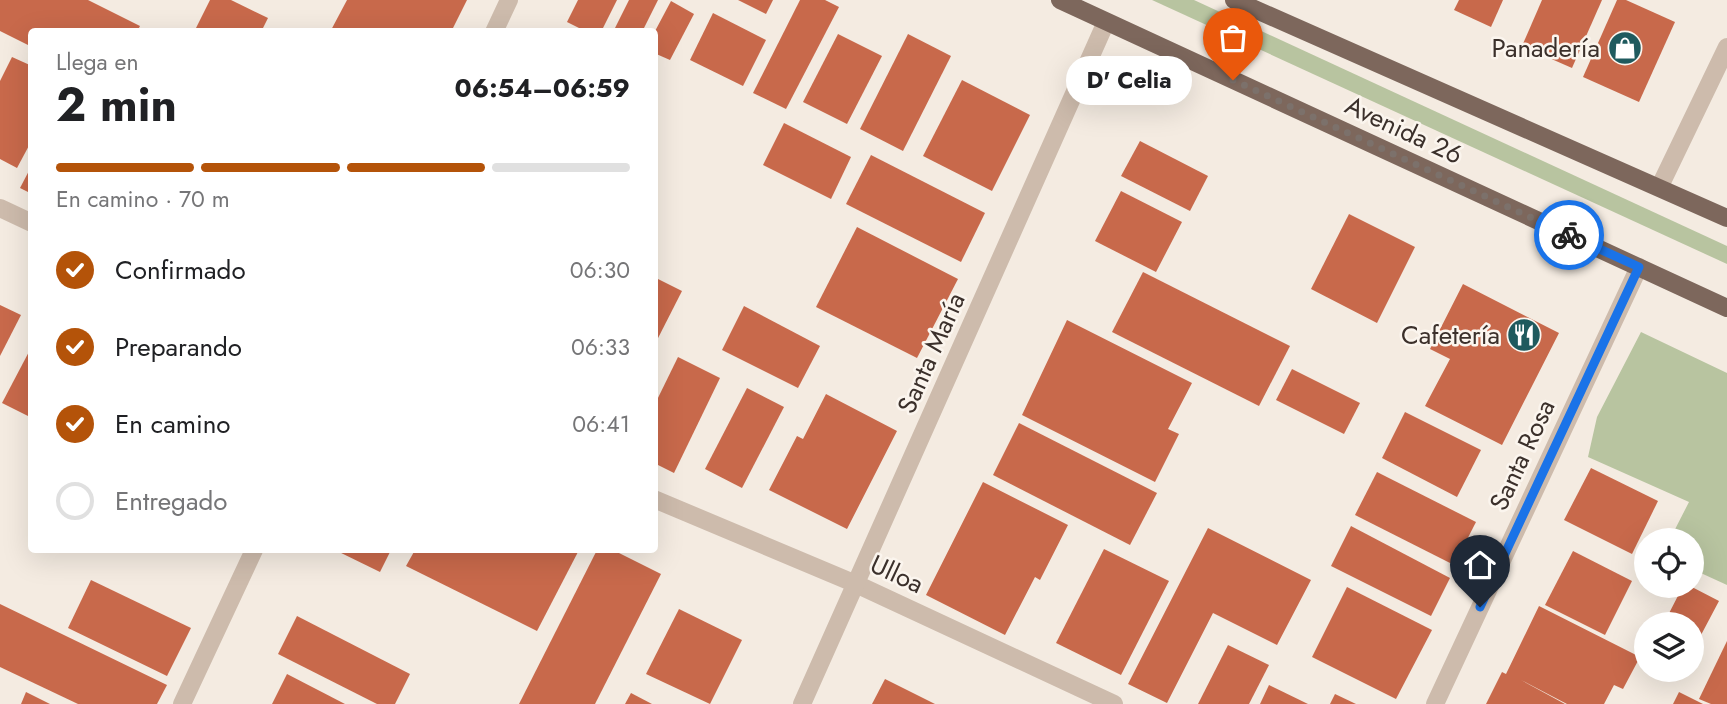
<!DOCTYPE html>
<html lang="es">
<meta charset="utf-8">
<style>
:root{--surface:#fff;--page:#f2f2f2;--text:#202124;--muted:#757577;--line:#e0e0e0;--accent:#b45309}
body{margin:0;font-family:Jost,sans-serif;background:var(--page);color:var(--text);height:100vh;display:flex;flex-direction:column;font-size:26px;white-space:nowrap}
*{box-sizing:border-box;margin:0}
p{font-size:23px;color:var(--muted)}
.icon{flex:none;width:38px;height:38px;fill:none;stroke:currentColor;stroke-width:2;stroke-linecap:round;stroke-linejoin:round}
.map{position:relative;flex:1;overflow:hidden}
.panel{position:absolute;left:28px;top:28px;width:630px;height:525px;display:flex;flex-direction:column;background:var(--surface);border-radius:7px;box-shadow:0 7px 28px #0002}
.panel>*{flex:none}
.tools{position:absolute;left:1634px;top:528px;display:grid;gap:14px}
.tools a{display:grid;place-items:center;width:70px;height:70px;border-radius:50%;background:var(--surface);box-shadow:0 7px 28px #0002;font-size:35px}
.pin{position:absolute;display:grid;place-items:center;width:60px;height:60px;color:#fff;margin:-72px -30px;border-radius:50% 50% 50% 0;rotate:-45deg;box-shadow:0 0 7px #0007}
.pin .icon{rotate:45deg}
.courier{position:absolute;display:grid;place-items:center;width:70px;height:70px;margin:-35px;border:5px solid #1a73e8;border-radius:50%;background:#fff;color:#222;box-shadow:0 2px 9px #0007}
.bubble{position:absolute;height:49px;border-radius:24px;background:var(--surface);box-shadow:0 7px 28px #0002;font-size:23px;font-weight:700;line-height:49px;text-align:center}
.overview em{font-style:normal;font-weight:700}
.overview div{display:flex;flex-direction:column-reverse}
.overview{display:flex;align-items:center;justify-content:space-between;height:119px;padding:0 28px}
h1{font-size:46px;font-weight:700;line-height:52px}
.bar{display:grid;grid-template-columns:repeat(4,1fr);gap:10px 7px;align-content:center;height:84px;padding:0 28px}
.bar i{height:9px;border-radius:5px;background:var(--line)}
.bar .active{background:var(--accent)}
.bar p{grid-column:span 4}
ol{padding:0 28px;list-style:none}
li{display:flex;align-items:center;gap:21px;height:77px}
li p{margin-inline-start:auto}
li .icon{padding:7px;border-radius:50%;background:var(--accent);color:#fff;stroke-width:4}
li:last-child{color:var(--muted)}
li i{width:38px;height:38px;border:4px solid var(--line);border-radius:50%}
.map>svg:first-child{display:block}
.green{fill:#b8c4a0}
.building{fill:#c8694b}
.lines{fill:none;stroke-linecap:round;stroke-linejoin:round}
.minor{stroke:#cdbbac;stroke-width:18}
.primary{stroke:#7d675c;stroke-width:18}
.done{stroke:#7c716b;stroke-width:7;stroke-dasharray:0 12.6}
.route{stroke:#1a73e8;stroke-width:9}
.labels{text-anchor:middle;dominant-baseline:central;stroke-width:5;stroke-linejoin:round;paint-order:stroke}
.poi-label{font-size:26px;fill:#3b302b;stroke:#fbf5ee;text-anchor:end}
.street-label{font-size:26px;fill:#3b302b;stroke:#fbf5ee}
</style>
<div class="map">
<svg width="1727" height="704" viewBox="0 0 1727 704">
<rect width="100%" height="100%" fill="#f4ebe1"/>
<g class="green">
<path d="M1152,0H1194L1727,246V264Z"/>
<path d="M1641,332L1727,373V585L1692,569V541H1669L1689,502L1588,457L1597,417Z"/>
</g>
<g class="building">
<path d="M0,0H88L140,26L137,32H32V47L0,31Z"/>
<path d="M210,0H231L268,18L261,32H194Z"/>
<path d="M347,0H467L451,32H330Z"/>
<path d="M578,0H617L601,32H587L567,22Z"/>
<path d="M629,0H658L642,32H613Z"/>
<path d="M738,0H773L766,14Z"/>
<path d="M800,0H825L839,7L786,109L753,93Z"/>
<path d="M1459,0H1503L1491,27L1454,10Z"/>
<path d="M1542,0H1602L1572,68L1522,46Z"/>
<path d="M1617,0H1626L1675,22L1639,102L1583,77Z"/>
<path d="M671,1L694,14L670,60L654,53V33Z"/>
<path d="M713,13L766,40L743,86L690,60Z"/>
<path d="M838,34L882,56L847,124L803,102Z"/>
<path d="M908,34L951,56L903,151L860,129Z"/>
<path d="M12,57L32,66V140L17,168L0,159V81Z"/>
<path d="M962,80L1030,115L992,191L923,156Z"/>
<path d="M784,123L851,157L831,199L763,165Z"/>
<path d="M1140,141L1208,176L1190,211L1121,176Z"/>
<path d="M871,155L985,213L961,262L846,204Z"/>
<path d="M32,165V194L20,188Z"/>
<path d="M1121,191L1182,222L1156,272L1095,241Z"/>
<path d="M1349,214L1415,247L1377,323L1311,289Z"/>
<path d="M857,227L958,279L917,358L816,307Z"/>
<path d="M1143,272L1290,346L1259,406L1112,332Z"/>
<path d="M654,277L682,291L654,346Z"/>
<path d="M1463,284L1559,333L1502,445L1425,406L1450,359L1430,349Z"/>
<path d="M0,305L21,315L0,356Z"/>
<path d="M744,306L820,346L798,388L722,350Z"/>
<path d="M1067,320L1192,383L1168,429L1179,434L1155,482L1022,415Z"/>
<path d="M32,346V418L2,403Z"/>
<path d="M678,357L720,378L674,473L654,463V406Z"/>
<path d="M1292,369L1360,403L1344,434L1276,400Z"/>
<path d="M747,388L784,407L742,488L705,469Z"/>
<path d="M826,394L897,431L847,529L769,490L797,436L803,439Z"/>
<path d="M1405,412L1481,450L1457,497L1382,458Z"/>
<path d="M1019,423L1157,493L1130,545L993,475Z"/>
<path d="M1591,468L1658,501L1632,554L1564,520Z"/>
<path d="M1377,472L1476,522L1454,565L1355,515Z"/>
<path d="M983,482L1068,525L1040,580L1035,577L1005,635L926,595Z"/>
<path d="M1351,526L1450,578L1431,616L1331,566Z"/>
<path d="M1208,528L1311,580L1277,645L1213,613L1167,703L1128,684Z"/>
<path d="M1104,549L1169,581L1121,675L1056,643Z"/>
<path d="M335,550H391L380,572Z"/>
<path d="M415,550H579L537,631L406,566Z"/>
<path d="M597,550H613L661,574L595,704H519Z"/>
<path d="M1573,551L1632,581L1605,635L1545,605Z"/>
<path d="M91,580L191,628L167,676L68,628Z"/>
<path d="M1683,586H1690L1719,601L1692,652V625H1663Z"/>
<path d="M1347,587L1432,630L1396,699L1312,657Z"/>
<path d="M0,604L167,685L157,704H78L0,667Z"/>
<path d="M1539,606L1640,657L1623,689L1614,685L1604,704H1567L1521,680L1565,704H1486L1502,672L1506,674Z"/>
<path d="M679,609L742,640L710,704L646,674Z"/>
<path d="M297,616L410,674L395,704H377L278,654Z"/>
<path d="M1727,641V704H1711L1699,699Z"/>
<path d="M1228,645L1269,665L1249,704H1198Z"/>
<path d="M287,674L345,704H272Z"/>
<path d="M885,679L935,704H872Z"/>
<path d="M1269,685L1308,704H1260Z"/>
<path d="M26,692L50,704H21Z"/>
<path d="M1679,692L1703,704H1673Z"/>
<path d="M631,693L652,704H625Z"/>
<path d="M1335,694L1356,704H1330Z"/>
</g>
<g class="lines">
<g class="minor">
<path d="M494,32L509,0"/>
<path d="M1660,186L1727,47"/>
<path d="M0,208L32,223"/>
<path d="M654,499L856,584L1114,704"/>
<path d="M182,704L254,550"/>
<path d="M802,704L1106,22"/>
<path d="M1435,704L1639,267"/>
</g>
<g class="primary">
<path d="M1060,0L1727,308"/>
<path d="M1234,0L1727,218"/>
</g>
</g>
<g class="lines">
<path class="done" d="M1233,80L1569,235"/>
<path class="route" d="M1480,607L1639,267L1569,235"/>
</g>
<defs>
<g id="shop-disc" transform="scale(1.75)"><circle r="9.5" fill="#1f5a5e" stroke="#fbf5ee"/><path d="M-5-2.5h2.3a2.7 3.5 0 0 1 5.4 0H5L5.5 6h-11ZM-1.5-2.5h3a1.5 2.3 0 0 0-3 0Z" fill="#fff"/></g>
<g id="restaurant-disc" transform="scale(1.75)"><circle r="9.5" fill="#1f5a5e" stroke="#fbf5ee"/><path d="M-5-6h1v4h1v-4h1v4h1v-4h1v5L-1.5 .5V6h-2V.5L-5-1ZM5-6V6H3V1.5H1.5Q1.5-4 5-6Z" fill="#fff"/></g>
</defs>
<g fill-rule="evenodd">
<use href="#shop-disc" x="1625" y="48"/>
<use href="#restaurant-disc" x="1524" y="335"/>
</g>
<g class="labels">
<g class="poi-label">
<text x="1600" y="48">Panadería</text>
<text x="1500" y="335">Cafetería</text>
</g>
<g class="street-label">
<text transform="translate(1404 130) rotate(25)">Avenida 26</text>
<text transform="translate(931 353) rotate(-66)">Santa María</text>
<text transform="translate(1522 455) rotate(-65)">Santa Rosa</text>
<text transform="translate(897 574) rotate(25)">Ulloa</text>
</g>
</g>
</svg>
<div class="tools">
<a><svg class="icon" aria-label="locate" viewBox="0 0 24 24"><circle cx="12" cy="12" r="6"/><path d="M12 2v4M12 18v4M2 12h4M18 12h4"/></svg></a>
<a><svg class="icon" aria-label="layers" viewBox="0 0 24 24"><path d="M12 4l9 5-9 5-9-5zM3 14l9 5 9-5"/></svg></a>
</div>
<div class="pin" style="left:1233px;top:80px;background:#ea580c"><svg class="icon" aria-label="bag" viewBox="0 0 24 24"><path d="M5 8h14l-1 12H6zM9 8a3 3 0 0 1 6 0"/></svg></div>
<div class="pin" style="left:1480px;top:607px;background:#1f2937"><svg class="icon" aria-label="home" viewBox="0 0 24 24"><path d="M3 11l9-7 9 7M6 9v11h12V9"/></svg></div>
<div class="courier" style="left:1569px;top:235px"><svg class="icon" aria-label="bike" viewBox="0 0 24 24"><circle cx="6" cy="16" r="4"/><circle cx="18" cy="16" r="4"/><path d="M6 16l4-8h5l3 8M10 8l3 8H6M13 5h3"/></svg></div>
<div class="bubble" style="left:1066px;top:56px;width:126px">D' Celia</div>
<section class="panel">
<div class="overview"><div><h1>2 min</h1><p>Llega en</p></div><em>06:54–06:59</em></div>
<div class="bar"><i class="active"></i><i class="active"></i><i class="active"></i><i></i><p>En camino · 70 m</p></div>
<ol>
<li><svg class="icon" aria-label="check" viewBox="0 0 24 24"><path d="M5 12l5 5 9-10"/></svg>Confirmado<p>06:30</p></li>
<li><svg class="icon" aria-label="check" viewBox="0 0 24 24"><path d="M5 12l5 5 9-10"/></svg>Preparando<p>06:33</p></li>
<li><svg class="icon" aria-label="check" viewBox="0 0 24 24"><path d="M5 12l5 5 9-10"/></svg>En camino<p>06:41</p></li>
<li><i></i>Entregado</li>
</ol>
</section>
</div>
